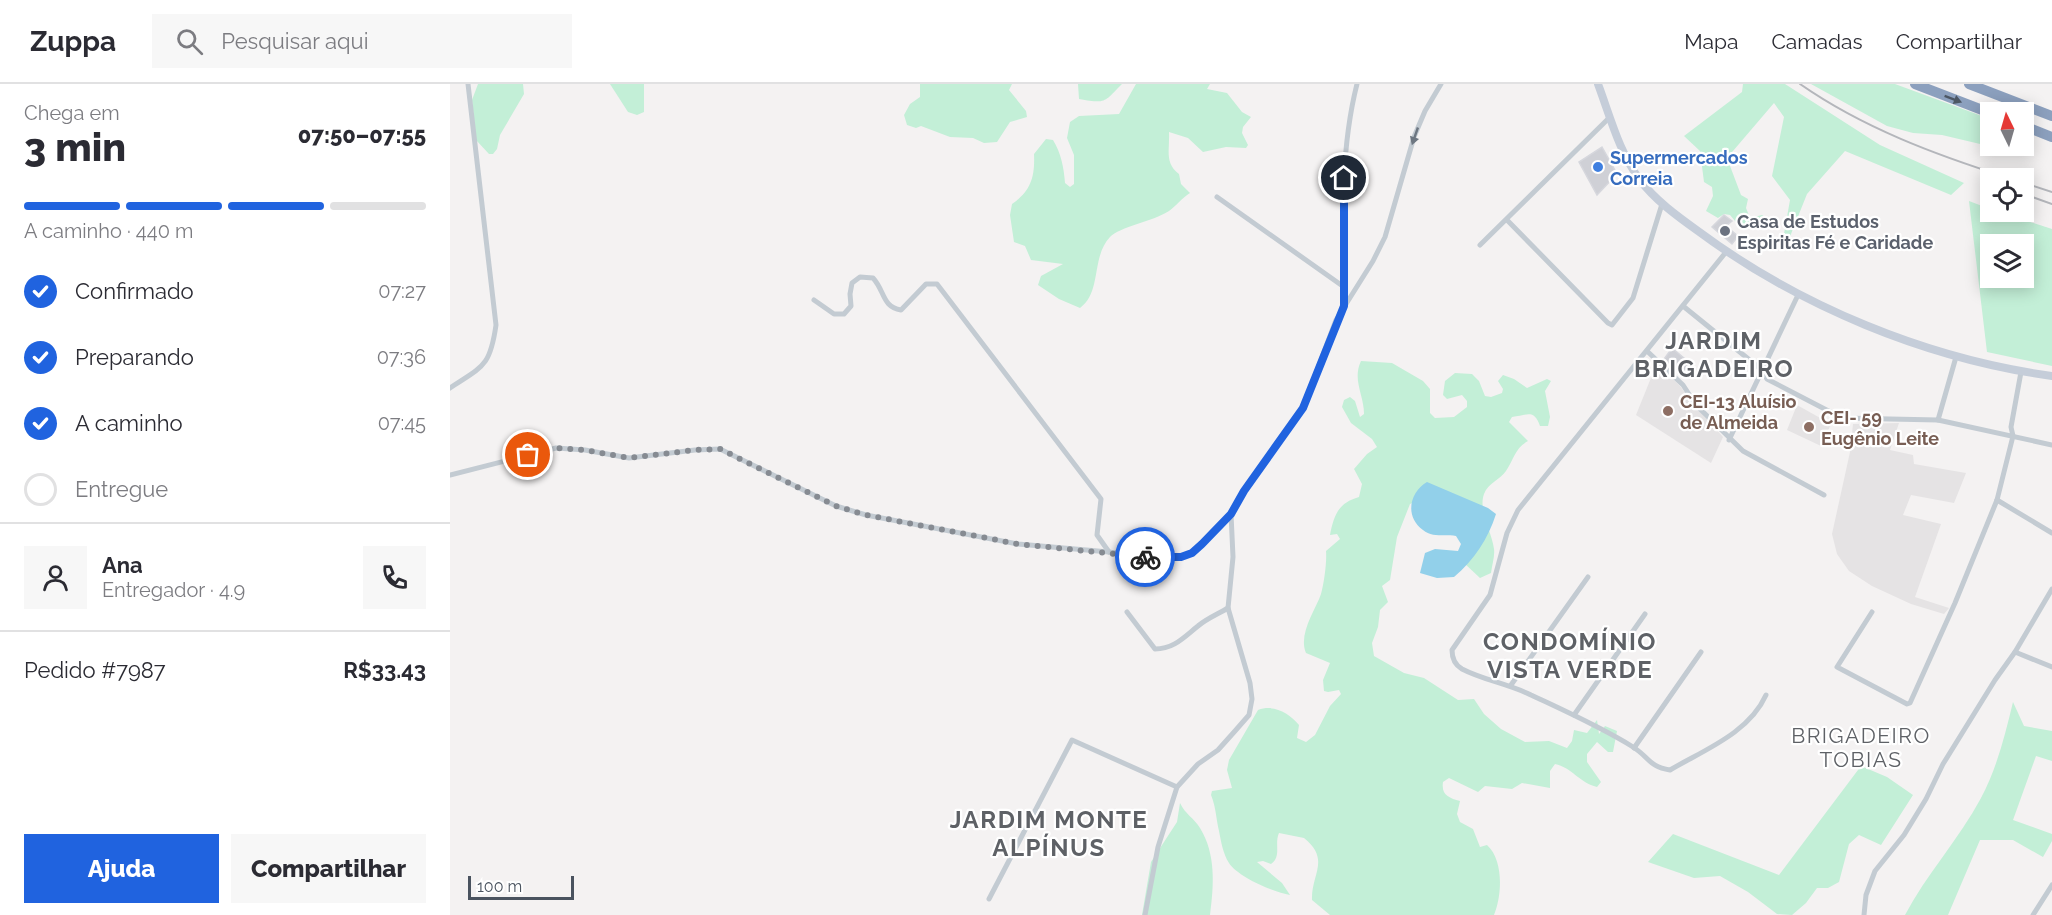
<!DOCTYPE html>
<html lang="pt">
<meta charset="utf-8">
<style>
:root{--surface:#fff;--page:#f7f7f7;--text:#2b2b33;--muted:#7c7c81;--line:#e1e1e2;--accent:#2063df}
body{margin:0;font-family:Raleway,sans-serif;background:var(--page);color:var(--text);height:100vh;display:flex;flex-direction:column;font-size:22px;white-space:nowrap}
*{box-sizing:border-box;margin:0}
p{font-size:20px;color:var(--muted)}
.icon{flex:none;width:33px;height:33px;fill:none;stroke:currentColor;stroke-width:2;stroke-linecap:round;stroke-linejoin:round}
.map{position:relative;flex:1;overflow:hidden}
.drawer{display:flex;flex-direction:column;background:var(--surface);width:450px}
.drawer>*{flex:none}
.needle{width:39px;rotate:355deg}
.buttons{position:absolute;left:1530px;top:18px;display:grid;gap:12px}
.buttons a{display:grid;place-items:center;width:54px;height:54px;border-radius:0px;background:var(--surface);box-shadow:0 3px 15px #0003;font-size:30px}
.scale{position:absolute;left:18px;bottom:15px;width:106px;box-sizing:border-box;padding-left:6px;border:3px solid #4a535f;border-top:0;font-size:16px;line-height:21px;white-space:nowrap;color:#4a535f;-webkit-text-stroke:4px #fff;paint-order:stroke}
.pin{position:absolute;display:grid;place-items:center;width:51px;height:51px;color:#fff;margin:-26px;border:3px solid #fff;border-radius:50%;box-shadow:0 2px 6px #0007}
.courier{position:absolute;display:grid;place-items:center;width:60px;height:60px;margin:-30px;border:4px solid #2063df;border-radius:50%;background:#fff;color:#222;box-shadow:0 2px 8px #0007}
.headline em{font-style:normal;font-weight:800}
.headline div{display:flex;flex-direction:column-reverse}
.headline{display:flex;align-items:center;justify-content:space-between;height:102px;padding:0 24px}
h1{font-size:39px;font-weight:800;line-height:45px}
.bar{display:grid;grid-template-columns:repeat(4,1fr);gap:9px 6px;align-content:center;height:72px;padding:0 24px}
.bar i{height:8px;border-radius:4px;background:var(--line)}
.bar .on{background:var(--accent)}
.bar p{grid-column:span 4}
.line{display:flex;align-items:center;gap:15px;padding:0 24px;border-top:2px solid var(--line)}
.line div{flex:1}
.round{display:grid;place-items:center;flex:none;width:63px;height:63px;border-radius:0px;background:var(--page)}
ol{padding:0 24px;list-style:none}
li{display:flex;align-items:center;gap:18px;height:66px}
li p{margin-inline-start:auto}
li .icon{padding:6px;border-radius:50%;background:var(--accent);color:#fff;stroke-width:4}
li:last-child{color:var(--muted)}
li i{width:33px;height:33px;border:3px solid var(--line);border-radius:50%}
.primary-button{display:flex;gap:12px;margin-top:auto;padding:12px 24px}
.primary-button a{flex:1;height:69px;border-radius:0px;background:var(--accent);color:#fff;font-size:24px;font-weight:800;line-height:69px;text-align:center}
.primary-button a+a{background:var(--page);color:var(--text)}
header{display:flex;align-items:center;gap:36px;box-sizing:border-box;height:84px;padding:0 30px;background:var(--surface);border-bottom:2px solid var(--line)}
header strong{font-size:28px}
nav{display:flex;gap:33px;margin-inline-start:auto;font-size:21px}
.search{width:420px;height:54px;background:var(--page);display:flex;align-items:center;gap:15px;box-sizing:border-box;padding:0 21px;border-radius:0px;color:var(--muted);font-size:22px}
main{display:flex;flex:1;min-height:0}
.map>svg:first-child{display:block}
.education{fill:#e5e3e4}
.green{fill:#c3efd7;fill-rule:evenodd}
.water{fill:#92d0ea}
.building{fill:#cfd0d6;stroke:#d6d7dd;stroke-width:1.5}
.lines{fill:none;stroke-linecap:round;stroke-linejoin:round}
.street{stroke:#c3cbd2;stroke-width:5}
.secondary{stroke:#c5cdd9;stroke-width:8}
.highway{stroke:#8ca0be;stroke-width:10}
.rail{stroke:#b4b6bb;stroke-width:2}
.oneway{fill:#4d5764}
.oneway2{fill:#6e7782}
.done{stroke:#868b92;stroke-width:6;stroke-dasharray:0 10.8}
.route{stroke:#2063df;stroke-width:8}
.shop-dot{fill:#3f7fe0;stroke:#fff;stroke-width:2}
.worship-dot{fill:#6b7280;stroke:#fff;stroke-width:2}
.education-dot{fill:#8d6e63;stroke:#fff;stroke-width:2}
.labels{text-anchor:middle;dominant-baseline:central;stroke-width:4.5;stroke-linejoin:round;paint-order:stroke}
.shop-label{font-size:18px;font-weight:bold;fill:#366cbe;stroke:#fff;text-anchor:start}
.worship-label{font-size:18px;font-weight:bold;fill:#5b616d;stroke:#fff;text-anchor:start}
.education-label{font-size:18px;font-weight:bold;fill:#785e54;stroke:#fff;text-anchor:start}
.quarter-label{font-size:21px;letter-spacing:1.5px;fill:#5e6166;stroke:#fff}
.district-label{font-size:24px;font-weight:bold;letter-spacing:1.5px;fill:#5e6166;stroke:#fff}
</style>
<header>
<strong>Zuppa</strong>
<div class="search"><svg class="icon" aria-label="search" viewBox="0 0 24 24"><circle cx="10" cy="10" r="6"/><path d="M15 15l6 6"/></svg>Pesquisar aqui</div>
<nav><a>Mapa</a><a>Camadas</a><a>Compartilhar</a></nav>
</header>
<main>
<section class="drawer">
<div class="headline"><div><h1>3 min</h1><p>Chega em</p></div><em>07:50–07:55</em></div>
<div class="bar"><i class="on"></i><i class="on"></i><i class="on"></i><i></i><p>A caminho · 440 m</p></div>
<ol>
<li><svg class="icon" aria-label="check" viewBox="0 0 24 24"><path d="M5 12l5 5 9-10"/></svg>Confirmado<p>07:27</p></li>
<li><svg class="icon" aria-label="check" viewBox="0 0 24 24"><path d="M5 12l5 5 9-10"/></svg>Preparando<p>07:36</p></li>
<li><svg class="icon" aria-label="check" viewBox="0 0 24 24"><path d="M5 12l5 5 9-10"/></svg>A caminho<p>07:45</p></li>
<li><i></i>Entregue</li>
</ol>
<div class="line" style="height:108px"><a class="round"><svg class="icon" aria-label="person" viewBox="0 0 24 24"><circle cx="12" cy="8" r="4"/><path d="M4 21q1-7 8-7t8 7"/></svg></a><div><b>Ana</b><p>Entregador · 4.9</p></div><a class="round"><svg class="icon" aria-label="phone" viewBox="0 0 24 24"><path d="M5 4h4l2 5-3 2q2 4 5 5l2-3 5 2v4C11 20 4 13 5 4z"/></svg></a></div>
<div class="line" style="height:78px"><div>Pedido #7987</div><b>R$33.43</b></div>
<div class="primary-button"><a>Ajuda</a><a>Compartilhar</a></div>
</section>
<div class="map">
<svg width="1602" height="831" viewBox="0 0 1602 831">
<rect width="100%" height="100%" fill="#f4f2f2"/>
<g class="education">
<path d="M1207,279L1230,302L1245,322L1273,353L1261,379L1186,331Z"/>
<path d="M1347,321L1381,340L1371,362L1337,346Z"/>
<path d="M1449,339L1440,366L1463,371L1464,380L1516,389L1504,419L1461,411L1453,431L1491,440L1465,513L1499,524L1494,530L1461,520L1422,502L1399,487L1387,470L1382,450L1400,368L1403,340Z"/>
</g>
<g class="green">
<path d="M28,0H73L74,10L50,51L47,65L43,70H39L26,56L22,16Z"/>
<path d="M160,0H194V28L187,31L178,28Z"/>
<path d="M470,0H562L559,6L576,27L577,33L560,38L547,58L534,59L523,54L500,53L471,42L466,44L457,41L454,31L460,20L470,13Z"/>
<path d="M628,0H672C654,18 657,20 629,15Z"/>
<path d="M686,0H760L757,5L777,9L792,28L801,33L793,43L792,49L798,61L796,64L776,63L753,68L738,54L719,48C720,65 714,79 729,90L731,100L740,109C732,114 726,122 719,127C704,137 669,143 660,153C641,173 652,208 630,224L609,215L588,201L591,192L613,180L581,176L575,162L564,158L560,131L562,120C581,107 585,93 584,70L596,55L603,56C611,69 614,84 615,99L620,103L624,100V71L617,54L620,38L629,32L669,30Z"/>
<path d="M1293,0H1335L1430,61L1514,99L1501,111L1395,67L1357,110L1335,165L1332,161L1340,116L1322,92L1334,33L1324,19L1277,74L1291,111L1298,115L1296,124L1300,134L1312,131L1319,136L1320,143L1291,144L1280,131L1274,130L1268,134L1256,127L1263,112L1262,103L1254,98L1250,67L1234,52L1292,8Z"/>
<path d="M1361,0H1445L1540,35V62H1548L1547,64L1492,51L1463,49L1437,42Z"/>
<path d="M1519,117L1540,125V128H1549L1602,145V282L1537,268ZM1540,160H1574V194H1540Z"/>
<path d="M911,277L942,279L973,297L980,305V329L985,334L1004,333L1017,323V317L1012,311L997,315L993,311L995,297L1005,289L1022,290L1029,297L1035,312L1041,313L1052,309L1053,305L1048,297L1053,291L1064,295L1077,304L1097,295L1101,297L1095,307L1100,333L1098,342H1090C1084,325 1078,331 1062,333L1059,338L1078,357C1065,364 1064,375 1056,387C1050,396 1038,399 1034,410C1028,427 1042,448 1044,465C1045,472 1042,481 1041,489L1030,494L1014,479L1008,435L971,415L960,420L947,453L940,496L932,502L938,518L930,526L928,543L922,559L924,572L954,589L974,594L1008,616L1024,615L1034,630L1051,645L1075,658L1099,657L1117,664L1122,657L1124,646L1137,649L1147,636L1149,650L1155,642L1167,647L1163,668H1158L1147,658L1137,670V678L1151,698L1147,703C1130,699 1121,683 1105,680L1100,687V704L1072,699L1062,705L1035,702L1028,708L999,694L993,698C991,711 999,714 1010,717L1007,730L1010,738L1023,745L1030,763L1037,761C1054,776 1052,812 1044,831H880L862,816C861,790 881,776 854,754L829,749C824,760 832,772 821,780L813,777L807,778L832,799L840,811C823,808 788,793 779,779C773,770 771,757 769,747C766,735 766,723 761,711L762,707L782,704L777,686L779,676L808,626C824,620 839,629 849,641L847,654L856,658L865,651L880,622L891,610L889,606L878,608L874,607L873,596L880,579L856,569C848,550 865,527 871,510C874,499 877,478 876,467L890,455L887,450L880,451C884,431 888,419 909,413L912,400L904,385L917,370L927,363L922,355L901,339L892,323L894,316L900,313L905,317L910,333L914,330C914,311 902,296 911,277Z"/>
<path d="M1563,618L1574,642L1602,647V677L1586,672L1563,736L1602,750V757L1593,773L1563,756H1530L1498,831H1455C1476,791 1509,755 1531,714C1547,684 1555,651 1563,618Z"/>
<path d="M1411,682L1437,693L1463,711L1431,761L1409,751L1399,760L1389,798L1378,804H1367L1356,819L1342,831L1327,830L1298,808L1270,792L1244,794L1198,778L1223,750L1329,791Z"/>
<path d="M730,719C735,730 744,734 750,744C766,770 764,801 760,831H692L701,778L727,738Z"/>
</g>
<path class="water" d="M977,398L1038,424L1046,430C1038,455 1024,476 1004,493L987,494L970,489L975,469L985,465L1008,467L1011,460L1006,452C995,450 982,454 973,446C954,432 960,408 977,398Z"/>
<g class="building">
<path d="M1152,63L1167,90L1147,111L1129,78Z"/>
<path d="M1274,131L1282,137L1276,142L1288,152L1282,160L1262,143Z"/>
<path d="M1222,264L1240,279L1232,289L1214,275Z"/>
</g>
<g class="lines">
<g class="street">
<path d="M767,113L894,203"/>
<path d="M1057,136L1158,239L1162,241L1183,214L1212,120"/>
<path d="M1030,161L1160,33"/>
<path d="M1276,168L1068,426L1057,449L1040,511L1002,566C1002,575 1005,581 1012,585C1033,596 1059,600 1081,611C1115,627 1151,643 1183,663C1199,673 1199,683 1220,686C1254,666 1299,649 1316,611"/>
<path d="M364,216L384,230H394L401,222L400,210L402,199L410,193L423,194C435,207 432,223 451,226L476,200H487L651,415L647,451L659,468"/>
<path d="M894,220C893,147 889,71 907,0"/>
<path d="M1233,222L1312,286L1317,295L1392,334L1488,336L1602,361"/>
<path d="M1198,268L1233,301L1246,321L1293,367L1374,411"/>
<path d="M0,304C33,282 40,283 46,241L18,0"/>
<path d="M1488,336L1506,273"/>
<path d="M1279,356L1348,211"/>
<path d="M0,391L106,364L135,366L179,374L245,366L270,365L386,422L416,431L568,460L659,468L704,475L731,473L742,469L781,430"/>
<path d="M1547,416L1602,449"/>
<path d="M677,528L705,565C724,565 734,553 748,542C756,535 768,530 778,524"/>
<path d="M1422,528L1387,583L1457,620L1460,619L1505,519L1547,416L1563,352L1561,343L1571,288"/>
<path d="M1565,568L1602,583"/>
<path d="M1061,601L1138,493"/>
<path d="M1124,631L1195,530"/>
<path d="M1184,664L1251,568"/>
<path d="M539,815L622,656L727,703"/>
<path d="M695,831L708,763L727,703L748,680L768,666L785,647L799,631L802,615L800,599L778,524L783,473L781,430L793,407L853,324L886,236L923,177L935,153L964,53L975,27L991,0"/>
<path d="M1414,831L1416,811L1425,787L1454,751L1476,715L1493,680L1545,596L1565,568L1602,505"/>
<path d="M1583,831L1602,801"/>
</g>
<path class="secondary" d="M1148,0C1160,32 1169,68 1190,96C1205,116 1227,132 1248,147C1349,222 1477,275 1602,292"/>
<g class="highway">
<path d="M1465,0L1540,29"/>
<path d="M1519,0L1602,32"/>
<path d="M1574,42L1602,53"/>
</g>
<g class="rail">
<path d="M1350,0C1413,44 1486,71 1559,94"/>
<path d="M1574,99L1602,108"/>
<path d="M1574,110L1602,120"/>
</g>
</g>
<defs><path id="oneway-solid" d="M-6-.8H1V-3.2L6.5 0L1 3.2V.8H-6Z" transform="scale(1.5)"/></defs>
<use class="oneway" href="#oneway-solid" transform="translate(1503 15) rotate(21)"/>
<use class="oneway2" href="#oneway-solid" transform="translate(965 52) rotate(109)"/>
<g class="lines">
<path class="done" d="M78,371L106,364L135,366L179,374L245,366L270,365L386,422L416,431L568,460L695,473"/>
<path class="route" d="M695,473H731L742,469L752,460L781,430L794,407L853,324L894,222V94"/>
</g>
<circle class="shop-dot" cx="1148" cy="83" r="6"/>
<circle class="worship-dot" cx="1275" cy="147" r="6"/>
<g class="education-dot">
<circle cx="1218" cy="327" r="6"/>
<circle cx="1359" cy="343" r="6"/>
</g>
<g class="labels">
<g class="shop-label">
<text x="1160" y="73">Supermercados<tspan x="1160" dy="21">Correia</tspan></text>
</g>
<g class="worship-label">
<text x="1287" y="137">Casa de Estudos<tspan x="1287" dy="21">Espiritas Fé e Caridade</tspan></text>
</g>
<g class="education-label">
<text x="1230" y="317">CEI-13 Aluísio<tspan x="1230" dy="21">de Almeida</tspan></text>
<text x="1371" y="333">CEI- 59<tspan x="1371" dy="21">Eugênio Leite</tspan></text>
</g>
<g class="quarter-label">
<text x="1411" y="651">BRIGADEIRO<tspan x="1411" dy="24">TOBIAS</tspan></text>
</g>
<g class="district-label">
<text x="1264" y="256">JARDIM<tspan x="1264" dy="28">BRIGADEIRO</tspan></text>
<text x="1120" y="557">CONDOMÍNIO<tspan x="1120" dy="28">VISTA VERDE</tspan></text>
<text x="599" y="735">JARDIM MONTE<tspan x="599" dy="28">ALPÍNUS</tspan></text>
</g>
</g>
</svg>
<div class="buttons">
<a><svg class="needle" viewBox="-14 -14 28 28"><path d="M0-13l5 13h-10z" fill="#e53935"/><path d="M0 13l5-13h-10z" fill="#7c7c81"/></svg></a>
<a><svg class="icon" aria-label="locate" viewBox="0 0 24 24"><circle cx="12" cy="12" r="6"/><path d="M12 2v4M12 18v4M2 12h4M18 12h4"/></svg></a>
<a><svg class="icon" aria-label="layers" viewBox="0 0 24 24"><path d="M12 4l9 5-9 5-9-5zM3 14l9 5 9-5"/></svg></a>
</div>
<div class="scale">100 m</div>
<div class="pin" style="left:78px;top:371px;background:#ea580c"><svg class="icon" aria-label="bag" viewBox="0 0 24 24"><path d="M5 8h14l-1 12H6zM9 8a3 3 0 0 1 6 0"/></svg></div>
<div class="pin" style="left:894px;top:94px;background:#1f2937"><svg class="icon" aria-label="home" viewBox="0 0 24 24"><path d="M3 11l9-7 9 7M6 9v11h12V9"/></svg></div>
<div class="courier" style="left:695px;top:473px"><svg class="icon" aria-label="bike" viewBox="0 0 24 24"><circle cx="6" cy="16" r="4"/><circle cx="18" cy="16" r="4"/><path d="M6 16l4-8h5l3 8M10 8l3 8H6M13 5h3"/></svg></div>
</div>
</main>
